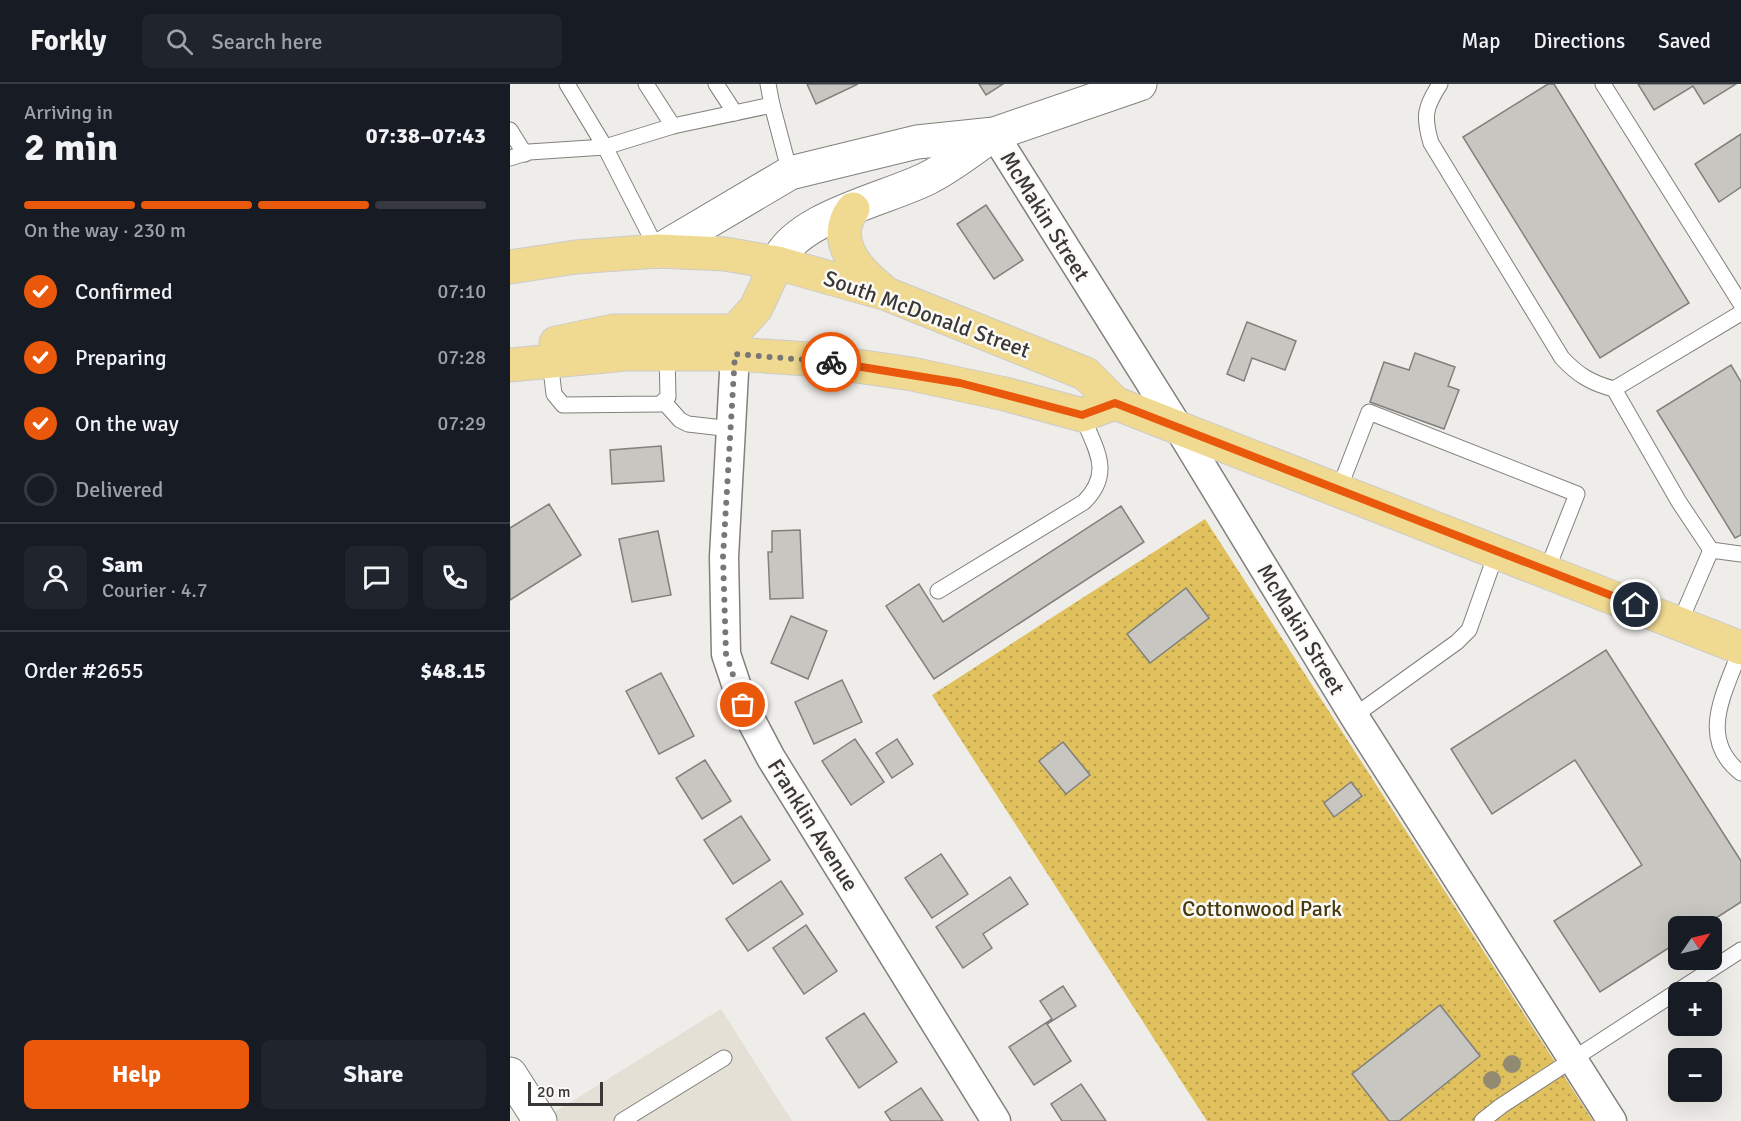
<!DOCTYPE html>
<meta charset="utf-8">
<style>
:root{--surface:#171b24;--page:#20242c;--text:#f1f3f6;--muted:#9ea1a6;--line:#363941;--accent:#ea580c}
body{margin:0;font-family:Signika,sans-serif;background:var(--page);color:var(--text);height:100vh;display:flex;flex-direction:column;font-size:22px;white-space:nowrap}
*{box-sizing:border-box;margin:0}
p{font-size:20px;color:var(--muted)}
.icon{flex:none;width:33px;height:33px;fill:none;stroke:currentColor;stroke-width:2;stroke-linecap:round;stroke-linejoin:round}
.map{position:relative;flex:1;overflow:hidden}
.side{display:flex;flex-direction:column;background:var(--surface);width:510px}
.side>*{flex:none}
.needle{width:39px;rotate:56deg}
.tools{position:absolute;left:1158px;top:832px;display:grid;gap:12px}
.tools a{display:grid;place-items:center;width:54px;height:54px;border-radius:9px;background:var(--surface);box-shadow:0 6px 24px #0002;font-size:30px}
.scale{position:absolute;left:18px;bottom:15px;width:75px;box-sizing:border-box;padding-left:6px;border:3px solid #393836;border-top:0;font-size:16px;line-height:21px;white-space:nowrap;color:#393836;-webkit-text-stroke:4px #fcfaf6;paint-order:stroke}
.pin{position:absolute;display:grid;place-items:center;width:51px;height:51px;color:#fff;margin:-26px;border:3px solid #fff;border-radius:50%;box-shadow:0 2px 6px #0007}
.courier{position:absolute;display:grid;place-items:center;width:60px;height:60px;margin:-30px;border:4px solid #ea580c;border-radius:50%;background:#fff;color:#222;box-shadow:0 2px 8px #0007}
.head em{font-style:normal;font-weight:700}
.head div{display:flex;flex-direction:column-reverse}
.head{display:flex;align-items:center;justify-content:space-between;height:102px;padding:0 24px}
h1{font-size:39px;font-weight:700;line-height:45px}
.bar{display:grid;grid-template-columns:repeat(4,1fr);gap:9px 6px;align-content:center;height:72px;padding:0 24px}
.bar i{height:8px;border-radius:4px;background:var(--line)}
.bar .selected{background:var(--accent)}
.bar p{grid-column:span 4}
.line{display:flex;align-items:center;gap:15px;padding:0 24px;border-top:2px solid var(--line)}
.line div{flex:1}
.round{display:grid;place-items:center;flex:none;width:63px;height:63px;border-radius:9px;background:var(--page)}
ol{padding:0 24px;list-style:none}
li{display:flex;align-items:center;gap:18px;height:66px}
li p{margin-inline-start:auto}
li .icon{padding:6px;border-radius:50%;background:var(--accent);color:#fff;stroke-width:4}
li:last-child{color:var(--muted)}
li i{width:33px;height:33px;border:3px solid var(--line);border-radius:50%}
.cta{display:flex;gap:12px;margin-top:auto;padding:12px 24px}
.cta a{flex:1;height:69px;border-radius:9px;background:var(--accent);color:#fff;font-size:24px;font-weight:700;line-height:69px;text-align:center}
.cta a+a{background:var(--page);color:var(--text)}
header{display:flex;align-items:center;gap:36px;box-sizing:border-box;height:84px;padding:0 30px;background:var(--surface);border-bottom:2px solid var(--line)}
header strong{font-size:28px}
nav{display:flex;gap:33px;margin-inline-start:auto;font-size:21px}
.search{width:420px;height:54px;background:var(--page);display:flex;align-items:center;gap:15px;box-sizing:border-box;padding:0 21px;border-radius:9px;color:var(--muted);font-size:22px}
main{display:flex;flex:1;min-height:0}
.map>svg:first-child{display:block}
.built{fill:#e4e0d5}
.grass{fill:url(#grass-dots)}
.building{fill:#c7c6c1;stroke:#81807c;stroke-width:1.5}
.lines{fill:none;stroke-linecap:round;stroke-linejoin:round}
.service-casing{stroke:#81807c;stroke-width:17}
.minor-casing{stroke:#81807c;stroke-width:31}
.tertiary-casing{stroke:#81807c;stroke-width:35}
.secondary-casing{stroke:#81807c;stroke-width:35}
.primary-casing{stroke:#cccbcb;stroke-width:35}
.service{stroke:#fff;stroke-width:15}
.minor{stroke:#fff;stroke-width:28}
.tertiary{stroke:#fff;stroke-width:33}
.secondary{stroke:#fff;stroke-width:33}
.primary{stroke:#f0da91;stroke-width:33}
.tree{fill:#928b71}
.done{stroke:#787775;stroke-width:6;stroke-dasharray:0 10.8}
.route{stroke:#ea580c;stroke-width:8}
.labels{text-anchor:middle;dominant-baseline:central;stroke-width:5;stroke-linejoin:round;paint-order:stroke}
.street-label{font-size:22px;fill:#393836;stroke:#fcfaf6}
.park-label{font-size:22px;fill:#473a0e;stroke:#fcfaf6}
</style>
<header>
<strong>Forkly</strong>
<div class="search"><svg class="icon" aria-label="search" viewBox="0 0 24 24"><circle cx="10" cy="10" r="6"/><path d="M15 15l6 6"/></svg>Search here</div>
<nav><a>Map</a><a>Directions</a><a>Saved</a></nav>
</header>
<main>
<section class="side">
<div class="head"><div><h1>2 min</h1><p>Arriving in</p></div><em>07:38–07:43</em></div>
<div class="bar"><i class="selected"></i><i class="selected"></i><i class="selected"></i><i></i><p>On the way · 230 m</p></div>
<ol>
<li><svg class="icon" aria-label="check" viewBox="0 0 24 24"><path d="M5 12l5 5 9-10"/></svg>Confirmed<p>07:10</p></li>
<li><svg class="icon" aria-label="check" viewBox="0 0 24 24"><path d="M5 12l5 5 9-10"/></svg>Preparing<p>07:28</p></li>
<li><svg class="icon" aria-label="check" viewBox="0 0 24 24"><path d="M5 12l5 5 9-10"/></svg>On the way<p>07:29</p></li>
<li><i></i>Delivered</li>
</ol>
<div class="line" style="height:108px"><a class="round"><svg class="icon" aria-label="person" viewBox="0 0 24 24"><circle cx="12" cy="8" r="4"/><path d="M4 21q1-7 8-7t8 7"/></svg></a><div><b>Sam</b><p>Courier · 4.7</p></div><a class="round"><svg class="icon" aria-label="chat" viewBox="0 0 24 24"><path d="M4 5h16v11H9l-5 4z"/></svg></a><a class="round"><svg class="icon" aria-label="phone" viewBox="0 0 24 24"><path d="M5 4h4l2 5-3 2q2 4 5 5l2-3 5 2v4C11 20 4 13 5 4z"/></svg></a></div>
<div class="line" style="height:78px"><div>Order #2655</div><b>$48.15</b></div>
<div class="cta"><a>Help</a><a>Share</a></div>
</section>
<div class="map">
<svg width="1231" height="1037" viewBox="0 0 1231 1037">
<defs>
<pattern id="grass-dots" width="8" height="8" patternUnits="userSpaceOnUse" patternTransform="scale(1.5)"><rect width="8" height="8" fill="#e0c15e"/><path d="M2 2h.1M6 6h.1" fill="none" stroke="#b79e4e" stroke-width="1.8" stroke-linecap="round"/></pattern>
</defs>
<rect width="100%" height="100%" fill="#eeede9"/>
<path class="built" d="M211,925L282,1037H48L43,1029Z"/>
<path class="grass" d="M695,435L1083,1037H697L422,611Z"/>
<g class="building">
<path d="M297,0H348L306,20Z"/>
<path d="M469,0H493L476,11Z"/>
<path d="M1038,0H1044L1179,219L1090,274L953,53Z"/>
<path d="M1128,0H1226L1194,20L1183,2L1144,26Z"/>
<path d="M1231,50V103L1209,118L1185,80Z"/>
<path d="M476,121L513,176L484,195L447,140Z"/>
<path d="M737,238L786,257L775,286L742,274L734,297L717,290Z"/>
<path d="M905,269L945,283L938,302L949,306L934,345L860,318L874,278L899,286Z"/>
<path d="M1221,281L1231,298V451L1225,454L1147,327Z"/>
<path d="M151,362L154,397L102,400L100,366Z"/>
<path d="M39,420L71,471L0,516V444Z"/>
<path d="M611,422L634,458L424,595L376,522L409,500L433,538Z"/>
<path d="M290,446L293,514L260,515L258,468H262V447Z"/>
<path d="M148,447L161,511L122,518L109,455Z"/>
<path d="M676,504L699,534L640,579L617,550Z"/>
<path d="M281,532L317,547L298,595L261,579Z"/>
<path d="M1096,566L1231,777V818L1192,843H1168V858L1090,908L1044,837L1132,781L1065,676L982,730L941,665Z"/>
<path d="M151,589L184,652L149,670L116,607Z"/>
<path d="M332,596L352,638L304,660L285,618Z"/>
<path d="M345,655L374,698L341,721L312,677Z"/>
<path d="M387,655L403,680L382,694L366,669Z"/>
<path d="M553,658L580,691L556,710L529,677Z"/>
<path d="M195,676L221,717L192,735L166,694Z"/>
<path d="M841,698L852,712L824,733L814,719Z"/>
<path d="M231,732L260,776L223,800L194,756Z"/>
<path d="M431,770L458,810L422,834L395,794Z"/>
<path d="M500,793L518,820L473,850L482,864L453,884L426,843Z"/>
<path d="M271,797L293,830L238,867L216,835Z"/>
<path d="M296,841L327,887L294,910L263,864Z"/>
<path d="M553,902L566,922L537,940L561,977L524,1001L499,963L542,935L530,917Z"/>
<path d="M930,921L970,972L889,1037H879L842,990Z"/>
<path d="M354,929L387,978L349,1004L316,954Z"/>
<path d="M571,1000L596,1037H552L541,1020Z"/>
<path d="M411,1004L433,1037H381L375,1028Z"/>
</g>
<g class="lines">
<g class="service-casing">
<g id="service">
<path d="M57,0L95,63L163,42L262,21L280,89"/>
<path d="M136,0L163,42"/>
<path d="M206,0L225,29"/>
<path d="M258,0L262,21"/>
<path d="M930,0C915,23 913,32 921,59L1052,274C1068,291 1081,299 1104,305L1169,418L1201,466"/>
<path d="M1093,0L1231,220"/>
<path d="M0,46L15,70"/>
<path d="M0,74L19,68L95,63L148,167"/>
<path d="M40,277L44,310L53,321L150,320L158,313L157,269"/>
<path d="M1104,305L1231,229"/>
<path d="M154,318L170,336L178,340L222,345"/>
<path d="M829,405L859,328L1067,410L1037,486"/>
<path d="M428,507L574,418C604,388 585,365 572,331"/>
<path d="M1170,538L1201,466L1231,470"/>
<path d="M1231,564C1216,607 1186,654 1231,689"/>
<path d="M844,632L947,558L959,546L987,467"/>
<path d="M112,1037L214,974"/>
<path d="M972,1037L991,1022L1231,866"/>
</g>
</g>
<g class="minor-casing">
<g id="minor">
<path d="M484,50L668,343L844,632L1102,1037"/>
<path d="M225,270L214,473L216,570L233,621L261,674L486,1037"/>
</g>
</g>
<g class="tertiary-casing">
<g id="tertiary">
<path d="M148,167L280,89L407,58L484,50L630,0"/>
<path d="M267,179C285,133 377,115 418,94C440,83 460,67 480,53"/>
</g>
</g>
<g class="secondary-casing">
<path id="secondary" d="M0,990L30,1037"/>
</g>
<g class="primary-casing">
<g id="primary">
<path d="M343,125C320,155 347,186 371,205"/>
<path d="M0,183L66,173L148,167L215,170L267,179L377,210L576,290L605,319L1231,564"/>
<path d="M46,259L103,247H225L246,224L267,179"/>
<path d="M0,281L116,270H225L298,275L402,290L495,310L572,331L605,319"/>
</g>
</g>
<use href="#service" class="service"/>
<use href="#minor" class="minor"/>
<use href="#tertiary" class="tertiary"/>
<use href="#secondary" class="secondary"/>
<use href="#primary" class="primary"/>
</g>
<g class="tree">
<circle cx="1002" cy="980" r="9"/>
<circle cx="982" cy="996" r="9"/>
</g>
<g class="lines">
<path class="done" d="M233,621L216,570L213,473L225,270L321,278"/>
<path class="route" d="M321,278L450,299L572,331L605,319L1126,521"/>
</g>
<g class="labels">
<g class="street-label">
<text transform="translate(535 132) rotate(58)">McMakin Street</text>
<text transform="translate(417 230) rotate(20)">South McDonald Street</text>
<text transform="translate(791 545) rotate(59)">McMakin Street</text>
<text transform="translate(303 741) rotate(58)">Franklin Avenue</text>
</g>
<g class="park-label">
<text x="752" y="824">Cottonwood Park</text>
</g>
</g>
</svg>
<div class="tools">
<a><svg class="needle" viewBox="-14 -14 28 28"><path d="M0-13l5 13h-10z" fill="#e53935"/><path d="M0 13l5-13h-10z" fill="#9ea1a6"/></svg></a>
<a>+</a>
<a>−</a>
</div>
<div class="scale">20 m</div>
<div class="pin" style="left:233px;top:621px;background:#ea580c"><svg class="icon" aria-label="bag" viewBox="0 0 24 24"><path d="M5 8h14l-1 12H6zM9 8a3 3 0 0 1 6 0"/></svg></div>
<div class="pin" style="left:1126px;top:521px;background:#1f2937"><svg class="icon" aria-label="home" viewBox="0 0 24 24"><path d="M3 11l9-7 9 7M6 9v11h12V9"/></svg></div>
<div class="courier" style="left:321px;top:278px"><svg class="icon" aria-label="bike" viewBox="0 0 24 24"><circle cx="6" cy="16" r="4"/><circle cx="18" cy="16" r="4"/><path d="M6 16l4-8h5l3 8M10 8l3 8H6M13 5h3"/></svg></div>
</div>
</main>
